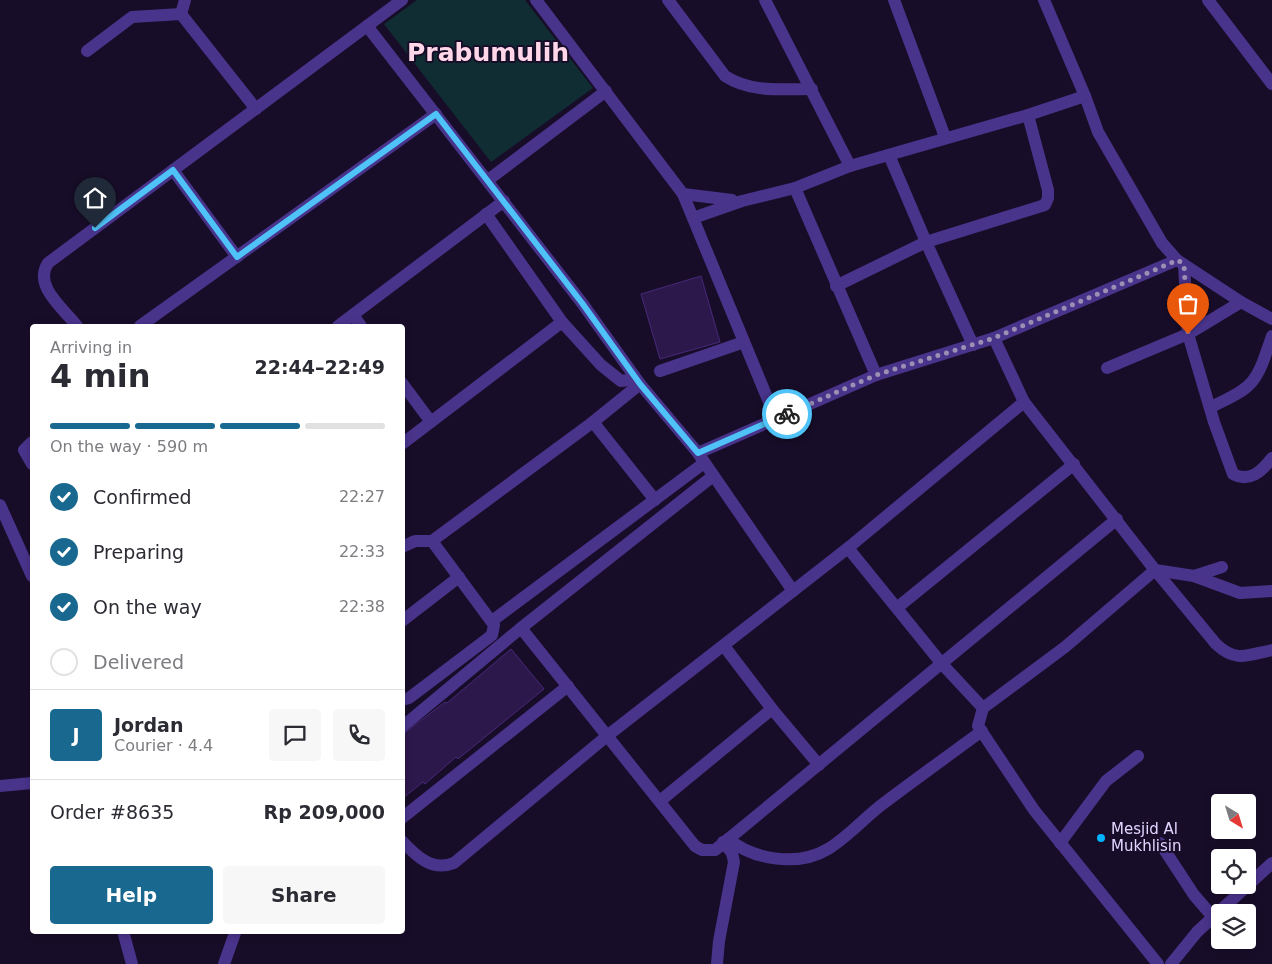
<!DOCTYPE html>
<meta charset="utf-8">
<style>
:root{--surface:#fff;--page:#f7f7f7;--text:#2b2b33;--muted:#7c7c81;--line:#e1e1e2;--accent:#18688f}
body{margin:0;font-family:"DejaVu Sans",sans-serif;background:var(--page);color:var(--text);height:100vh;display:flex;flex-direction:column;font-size:19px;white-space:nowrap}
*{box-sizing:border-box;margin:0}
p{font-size:16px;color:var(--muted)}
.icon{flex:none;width:28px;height:28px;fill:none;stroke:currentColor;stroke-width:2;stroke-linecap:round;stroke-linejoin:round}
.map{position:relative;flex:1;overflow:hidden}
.details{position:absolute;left:30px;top:324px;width:375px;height:610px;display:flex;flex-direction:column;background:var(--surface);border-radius:5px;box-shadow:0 2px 8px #0003}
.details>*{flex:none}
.needle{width:32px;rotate:142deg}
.buttons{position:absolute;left:1211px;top:794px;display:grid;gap:10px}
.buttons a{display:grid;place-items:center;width:45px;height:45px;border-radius:5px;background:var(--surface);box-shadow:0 2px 8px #0003;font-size:25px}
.pin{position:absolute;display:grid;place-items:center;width:42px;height:42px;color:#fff;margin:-51px -21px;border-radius:50% 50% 50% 0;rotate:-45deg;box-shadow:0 0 5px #0007}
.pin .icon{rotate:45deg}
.courier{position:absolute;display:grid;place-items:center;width:50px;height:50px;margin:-25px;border:4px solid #4fc3f7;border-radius:50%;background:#fff;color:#222;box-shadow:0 1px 6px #0007}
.summary em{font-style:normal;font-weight:600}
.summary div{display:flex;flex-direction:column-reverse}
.summary{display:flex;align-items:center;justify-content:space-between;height:85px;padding:0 20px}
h1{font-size:32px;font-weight:600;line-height:38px}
.bar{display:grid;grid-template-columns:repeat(4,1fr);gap:8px 5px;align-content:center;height:60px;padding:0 20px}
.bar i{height:6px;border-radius:4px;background:var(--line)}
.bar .on{background:var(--accent)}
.bar p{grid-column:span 4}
.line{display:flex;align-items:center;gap:12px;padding:0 20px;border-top:1px solid var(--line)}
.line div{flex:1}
.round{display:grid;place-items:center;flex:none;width:52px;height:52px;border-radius:5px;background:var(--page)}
ol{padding:0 20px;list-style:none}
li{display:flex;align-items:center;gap:15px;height:55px}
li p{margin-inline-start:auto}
li .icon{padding:5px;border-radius:50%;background:var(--accent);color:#fff;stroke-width:4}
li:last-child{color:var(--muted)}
li i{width:28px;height:28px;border:2px solid var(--line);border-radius:50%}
.button{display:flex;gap:10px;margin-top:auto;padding:10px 20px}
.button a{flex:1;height:58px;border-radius:5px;background:var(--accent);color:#fff;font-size:20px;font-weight:600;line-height:58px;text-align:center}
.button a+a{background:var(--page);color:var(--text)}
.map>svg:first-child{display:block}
.green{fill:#102d33}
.building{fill:#2d184b;stroke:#482879}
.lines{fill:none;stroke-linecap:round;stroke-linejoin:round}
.minor{stroke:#49348c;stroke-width:12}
.done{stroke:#9b8fb4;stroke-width:5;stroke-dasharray:0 9}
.route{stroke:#4fc3f7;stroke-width:6}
.poi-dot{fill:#01b2ff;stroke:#180d29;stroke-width:2}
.labels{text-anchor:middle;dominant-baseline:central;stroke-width:4;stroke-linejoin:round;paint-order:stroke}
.poi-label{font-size:15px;fill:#e2d5ff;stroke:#180d29;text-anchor:start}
.town-label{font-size:25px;font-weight:bold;fill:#ffd7e8;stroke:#180d29}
</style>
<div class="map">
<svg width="1272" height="964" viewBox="0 0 1272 964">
<rect width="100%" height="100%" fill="#180d29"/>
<path class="green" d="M417,0H525L593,88L491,162L384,24Z"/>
<g class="building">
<path d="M701,276L720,342L660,359L641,294Z"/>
<path d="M511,649L544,689L458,759L456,757L425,784L423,782L402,799V735L445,702L447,703Z"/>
</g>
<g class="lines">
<g class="minor">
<path d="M185,0L181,14L256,109"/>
<path d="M536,0L683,194L776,419"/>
<path d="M668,0L725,76C751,93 782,89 812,89"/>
<path d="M765,0L850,166"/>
<path d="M894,0L945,137"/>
<path d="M1044,0L1085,96L1098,132L1162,243L1177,260L1241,302L1272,319"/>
<path d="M1208,0L1272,84"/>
<path d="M367,26L582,303L640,384L698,453L793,591"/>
<path d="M87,51L132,17L181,14"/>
<path d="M889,155L926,242L973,345"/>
<path d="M173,170L237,257"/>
<path d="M488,180L606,91"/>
<path d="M795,188L876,375"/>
<path d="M683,194L732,200"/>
<path d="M486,214L562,322L601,365L621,381L636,379"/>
<path d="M693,218L742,201L795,188L850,166L1028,115L1085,96"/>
<path d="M836,286L926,242L1045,205L1048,198V190L1028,115"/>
<path d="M1241,302L1188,334L1214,422L1233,474C1250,483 1262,471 1272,458"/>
<path d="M353,315L361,326"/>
<path d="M77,326C63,308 33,286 48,263L402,0"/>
<path d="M140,326L436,114"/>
<path d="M338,326L504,201"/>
<path d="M994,338L1024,402L1155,570L1216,644C1236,663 1248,655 1272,650"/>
<path d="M1107,368L1188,334L1184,265"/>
<path d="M660,371L744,342"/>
<path d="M402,383L431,422"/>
<path d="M1211,407C1256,386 1256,383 1272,336"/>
<path d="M593,422L655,500"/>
<path d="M32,442L24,450L32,464"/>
<path d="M402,444L562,322"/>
<path d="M698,453L876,375L994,338L1177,260"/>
<path d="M0,505L32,576"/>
<path d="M432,541L593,422L640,384"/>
<path d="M402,547L415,541H432L494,625L492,635L487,639L409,698L402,700"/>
<path d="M848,548L942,664L983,708"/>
<path d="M1194,576L1240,593L1272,591"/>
<path d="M898,607L1074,464"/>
<path d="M402,621L459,577"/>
<path d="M492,621L704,463"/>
<path d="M521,628L695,846L702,850H715L1117,519"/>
<path d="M724,646L772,709L819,765"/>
<path d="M402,727L521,628L713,476"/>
<path d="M0,786L32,783"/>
<path d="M660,801L772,709"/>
<path d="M402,818L568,686"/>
<path d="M728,839C754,860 798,867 828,849C848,837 865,817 884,803C916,779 949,755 982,731"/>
<path d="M402,841C416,856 432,872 454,863L607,736L848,548L1024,402"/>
<path d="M1060,843L1106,781L1138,756"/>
<path d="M1160,843L1194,895L1213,917"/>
<path d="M123,931L132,964"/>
<path d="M224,964L235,933"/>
<path d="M717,964L719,941L734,862L732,853L723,842"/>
<path d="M1158,964L1034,810L978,726L983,708L1065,647L1155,570L1194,576L1222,567"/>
<path d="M1171,964L1197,932L1272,863"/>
</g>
</g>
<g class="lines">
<path class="done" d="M787,414L876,375L994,338L1178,260L1184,265L1188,334"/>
<path class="route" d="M95,228L173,170L237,257L436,114L582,303L640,384L698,453L787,414"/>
</g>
<circle class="poi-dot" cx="1101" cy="838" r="5"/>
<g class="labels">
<g class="poi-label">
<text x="1111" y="829">Mesjid Al<tspan x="1111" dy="17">Mukhlisin</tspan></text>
</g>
<g class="town-label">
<text x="488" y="52">Prabumulih</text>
</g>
</g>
</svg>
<div class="buttons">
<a><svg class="needle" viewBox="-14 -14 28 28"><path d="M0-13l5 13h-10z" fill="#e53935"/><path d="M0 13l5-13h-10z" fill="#7c7c81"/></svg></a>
<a><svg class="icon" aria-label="locate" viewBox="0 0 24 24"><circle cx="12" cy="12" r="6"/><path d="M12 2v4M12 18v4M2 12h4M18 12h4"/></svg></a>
<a><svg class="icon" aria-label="layers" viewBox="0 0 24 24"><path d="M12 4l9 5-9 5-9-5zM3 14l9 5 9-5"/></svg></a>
</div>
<div class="pin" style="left:1188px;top:334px;background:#ea580c"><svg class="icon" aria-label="bag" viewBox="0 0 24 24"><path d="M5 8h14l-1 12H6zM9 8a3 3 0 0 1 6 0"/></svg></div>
<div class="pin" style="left:95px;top:228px;background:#1f2937"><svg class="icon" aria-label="home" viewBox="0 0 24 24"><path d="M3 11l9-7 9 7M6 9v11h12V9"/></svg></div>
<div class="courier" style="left:787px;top:414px"><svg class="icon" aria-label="bike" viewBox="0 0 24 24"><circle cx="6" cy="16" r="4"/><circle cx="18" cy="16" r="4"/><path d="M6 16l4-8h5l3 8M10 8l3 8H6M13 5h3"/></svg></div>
<section class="details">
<div class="summary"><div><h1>4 min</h1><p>Arriving in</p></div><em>22:44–22:49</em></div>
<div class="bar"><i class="on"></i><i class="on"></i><i class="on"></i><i></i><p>On the way · 590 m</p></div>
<ol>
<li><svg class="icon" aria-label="check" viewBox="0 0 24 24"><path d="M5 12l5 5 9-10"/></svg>Confirmed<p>22:27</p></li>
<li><svg class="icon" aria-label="check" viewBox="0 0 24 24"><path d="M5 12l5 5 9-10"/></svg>Preparing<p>22:33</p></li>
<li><svg class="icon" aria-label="check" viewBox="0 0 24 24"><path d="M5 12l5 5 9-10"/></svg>On the way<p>22:38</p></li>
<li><i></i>Delivered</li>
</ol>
<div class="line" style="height:90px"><b class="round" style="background:var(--accent);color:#fff">J</b><div><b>Jordan</b><p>Courier · 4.4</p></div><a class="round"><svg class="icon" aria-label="chat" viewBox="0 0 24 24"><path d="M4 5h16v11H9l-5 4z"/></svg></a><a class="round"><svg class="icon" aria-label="phone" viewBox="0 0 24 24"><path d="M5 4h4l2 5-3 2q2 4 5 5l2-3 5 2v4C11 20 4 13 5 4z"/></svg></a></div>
<div class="line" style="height:65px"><div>Order #8635</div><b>Rp 209,000</b></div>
<div class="button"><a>Help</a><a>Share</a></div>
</section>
</div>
